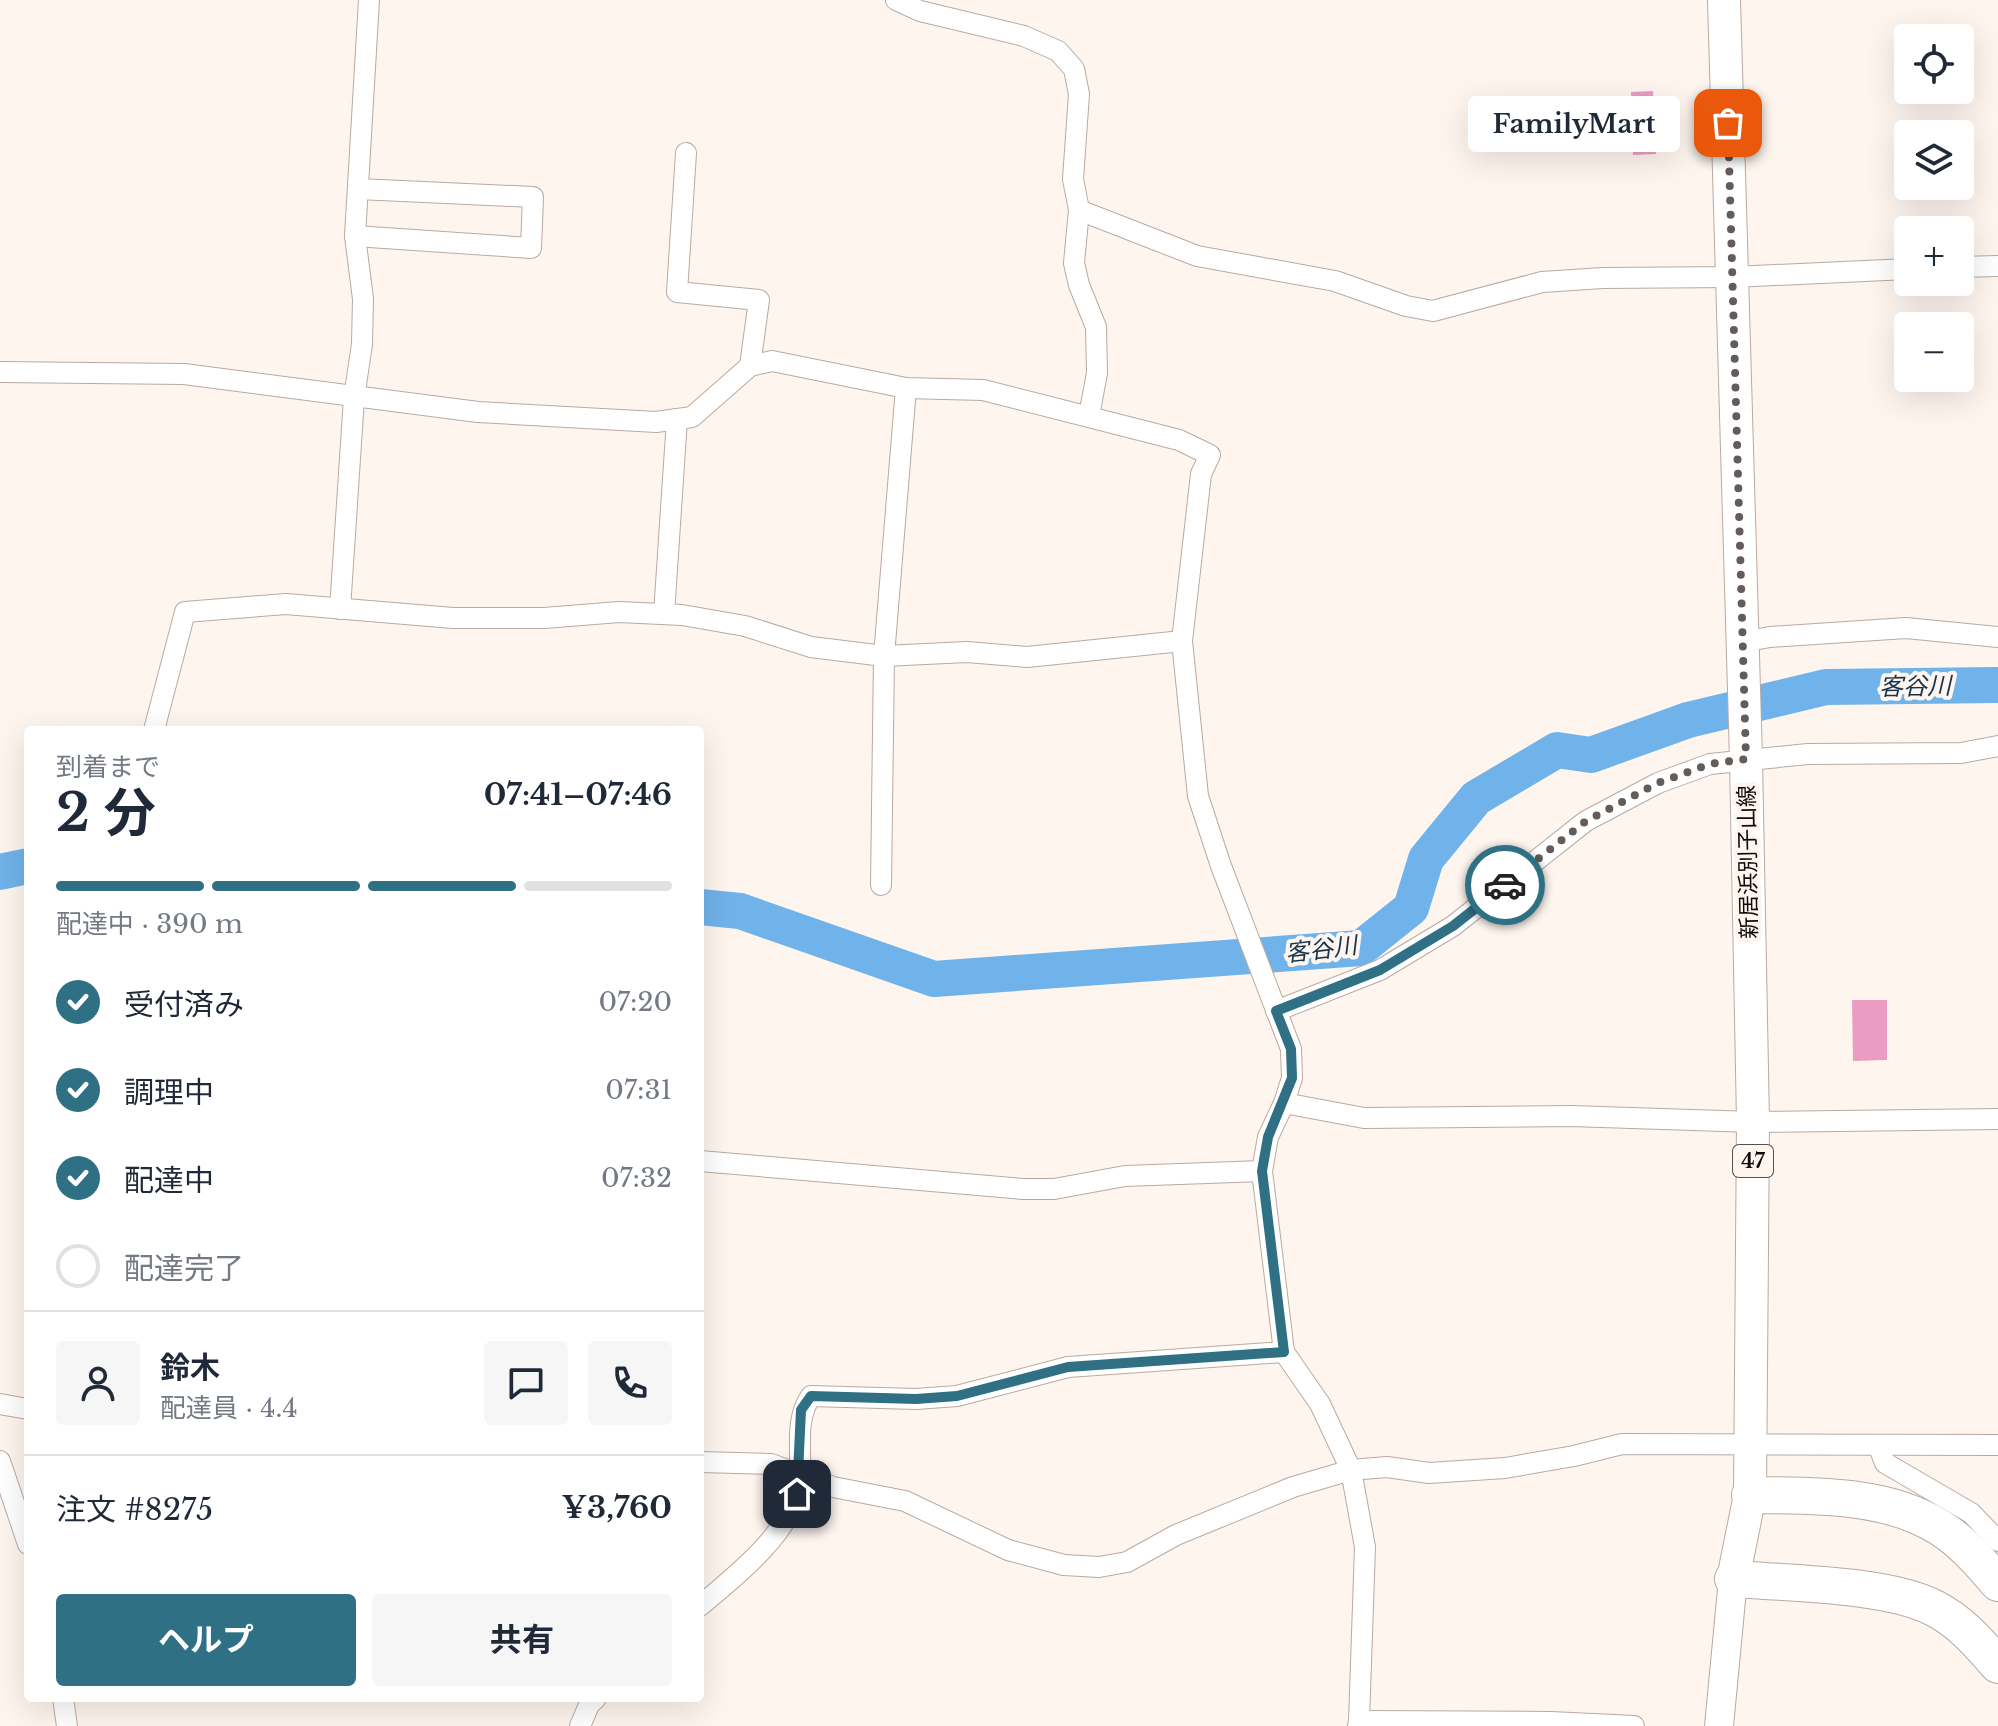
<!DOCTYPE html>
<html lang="ja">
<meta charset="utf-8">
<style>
:root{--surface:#fff;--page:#f6f6f7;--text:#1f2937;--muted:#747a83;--line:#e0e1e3;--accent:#307084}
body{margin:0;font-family:"Libre Baskerville","Noto Sans JP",serif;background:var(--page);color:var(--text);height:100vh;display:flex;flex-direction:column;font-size:30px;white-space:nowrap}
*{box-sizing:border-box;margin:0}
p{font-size:26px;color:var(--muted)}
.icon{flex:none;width:44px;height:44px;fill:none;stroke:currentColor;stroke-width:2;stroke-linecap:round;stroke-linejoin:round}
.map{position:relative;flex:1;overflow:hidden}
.side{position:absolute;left:24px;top:726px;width:680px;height:976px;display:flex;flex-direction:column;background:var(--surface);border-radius:8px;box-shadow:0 8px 32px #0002}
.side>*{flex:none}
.buttons{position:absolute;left:1894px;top:24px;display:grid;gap:16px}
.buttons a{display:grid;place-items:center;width:80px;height:80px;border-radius:8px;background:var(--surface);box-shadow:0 8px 32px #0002;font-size:40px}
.pin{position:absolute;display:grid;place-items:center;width:68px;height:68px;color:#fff;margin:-34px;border-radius:16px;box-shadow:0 4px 12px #0006}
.courier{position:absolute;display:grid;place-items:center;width:80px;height:80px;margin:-40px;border:6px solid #307084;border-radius:50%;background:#fff;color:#222;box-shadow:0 2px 10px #0007}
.bubble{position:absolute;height:56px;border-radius:8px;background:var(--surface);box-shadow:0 8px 32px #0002;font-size:26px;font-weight:700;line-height:56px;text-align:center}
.head em{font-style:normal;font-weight:700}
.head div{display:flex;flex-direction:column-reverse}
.head{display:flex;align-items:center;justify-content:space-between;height:136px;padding:0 32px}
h1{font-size:52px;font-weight:700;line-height:60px}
.bar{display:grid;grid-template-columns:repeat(4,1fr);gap:12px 8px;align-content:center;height:96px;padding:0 32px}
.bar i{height:10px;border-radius:6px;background:var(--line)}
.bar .selected{background:var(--accent)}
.bar p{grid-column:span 4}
.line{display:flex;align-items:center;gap:20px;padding:0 32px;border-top:2px solid var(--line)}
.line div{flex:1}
.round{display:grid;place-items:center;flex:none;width:84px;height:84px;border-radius:8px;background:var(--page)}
ol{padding:0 32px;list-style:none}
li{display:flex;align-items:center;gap:24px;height:88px}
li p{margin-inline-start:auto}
li .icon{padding:8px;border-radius:50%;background:var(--accent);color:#fff;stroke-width:4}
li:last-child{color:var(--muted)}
li i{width:44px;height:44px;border:4px solid var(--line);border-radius:50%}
.action{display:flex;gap:16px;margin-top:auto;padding:16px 32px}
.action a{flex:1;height:92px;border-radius:8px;background:var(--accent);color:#fff;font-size:32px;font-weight:700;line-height:92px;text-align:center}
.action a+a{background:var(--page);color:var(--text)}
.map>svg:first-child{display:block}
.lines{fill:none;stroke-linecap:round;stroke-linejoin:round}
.river{stroke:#70b3ea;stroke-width:36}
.building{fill:#eb9cc3}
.street-casing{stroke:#b9aaa1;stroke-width:22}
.secondary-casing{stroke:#b9aaa1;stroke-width:30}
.primary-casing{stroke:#b9aaa1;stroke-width:34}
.highway-casing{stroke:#b9aaa1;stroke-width:38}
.street{stroke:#fff;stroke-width:20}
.secondary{stroke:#fff;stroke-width:28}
.primary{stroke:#fff;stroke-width:32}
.highway{stroke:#fff;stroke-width:36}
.done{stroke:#635c59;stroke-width:8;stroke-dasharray:0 14.4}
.route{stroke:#307084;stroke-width:10}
.labels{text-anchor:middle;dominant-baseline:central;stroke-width:8;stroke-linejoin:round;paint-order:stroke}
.shield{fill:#fef5ef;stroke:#57504d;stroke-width:2}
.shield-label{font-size:20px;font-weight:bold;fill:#0f0a08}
.street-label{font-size:22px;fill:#0f0a08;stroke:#fef5ef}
.water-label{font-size:24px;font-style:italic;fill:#16334a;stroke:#fef5ef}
</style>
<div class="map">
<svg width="1998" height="1726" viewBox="0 0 1998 1726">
<rect width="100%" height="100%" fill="#fef5ef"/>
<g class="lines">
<g class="river">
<path d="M0,872L28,866"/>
<path d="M700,907L740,911L934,979L1361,948L1411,908L1426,859L1476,798L1557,750L1591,755L1688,720L1826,687L1998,685"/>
</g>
</g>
<g class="building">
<path d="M1653,91L1656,154L1633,155L1631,92Z"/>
<path d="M1852,1000H1887V1060L1853,1061Z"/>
</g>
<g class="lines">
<g class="street-casing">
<g id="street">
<path d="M896,0L920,11L1024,36L1058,51L1074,69L1079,94L1073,179L1079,210L1074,263L1079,285L1096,327L1097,373L1089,416"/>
<path d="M686,153L677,292L759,300L750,366"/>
<path d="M1079,210L1197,256L1335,281L1406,306L1433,311L1542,282L1603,278L1732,277L1908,269"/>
<path d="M355,236L531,248L533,197L358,189"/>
<path d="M1960,267L1998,266"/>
<path d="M0,372L184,374L478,412L656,422L692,417L750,366L772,361L906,388L983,390L1179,440L1210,455L1201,474L1182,641L1198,796L1221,866L1291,1049L1292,1078L1284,1103L1268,1137L1262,1171L1284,1352L1320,1404L1351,1470L1365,1547L1359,1721"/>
<path d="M340,609L354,398L362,344L363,299L355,236L369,0"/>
<path d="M664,614L677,419"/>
<path d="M1742,642L1770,637L1906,628L1998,637"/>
<path d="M154,730L185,612L286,604L453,618H544L619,612L682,615L745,626L811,647L884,656L967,652L1027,657L1182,641"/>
<path d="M881,885L884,656L906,388"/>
<path d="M1276,1011L1380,970L1453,926L1586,821L1658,783L1710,764L1808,754L1961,753L1998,746"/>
<path d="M1284,1103L1364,1118L1571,1116L1753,1122L1998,1119"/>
<path d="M700,1161L1023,1189H1054L1125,1176L1262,1171"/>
<path d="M0,1404L28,1409"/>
<path d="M1878,1445L1885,1463L1971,1513L1998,1541"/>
<path d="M0,1461L28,1544"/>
<path d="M700,1462L771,1464L833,1487L905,1501L1008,1550L1064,1565L1099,1567L1127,1562L1176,1535L1293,1487L1351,1470L1387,1467L1429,1473L1505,1468L1574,1456L1622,1444L1998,1445"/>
<path d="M700,1606C734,1577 785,1538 797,1494C806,1461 791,1425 811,1396L916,1399L957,1396L1068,1367L1284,1352"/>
<path d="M63,1698L67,1726"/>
<path d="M580,1726L589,1705L596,1698"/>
<path d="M1358,1726L1359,1721L1551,1722L1634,1726"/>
</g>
</g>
<g class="secondary-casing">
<path id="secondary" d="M1719,1726L1733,1579"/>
</g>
<g class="primary-casing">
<path id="primary" d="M1724,0L1746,759L1753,1122L1750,1495L1733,1579"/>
</g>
<g class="highway-casing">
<g id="highway">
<path d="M1750,1495C1812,1496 1884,1493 1939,1527C1962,1541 1981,1563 1998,1583"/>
<path d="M1733,1579C1788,1583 1887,1584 1934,1608C1960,1621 1979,1643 1998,1665"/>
</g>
</g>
<use href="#street" class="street"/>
<use href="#secondary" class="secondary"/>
<use href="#primary" class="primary"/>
<use href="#highway" class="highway"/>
</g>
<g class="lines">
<path class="done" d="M1505,885L1586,821L1658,783L1710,764L1746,759L1728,123"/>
<path class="route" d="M797,1494L801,1410L811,1396L916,1399L957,1396L1068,1367L1284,1352L1262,1171L1268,1137L1292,1078L1291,1049L1276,1011L1380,970L1453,926L1505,885"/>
</g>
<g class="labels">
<rect class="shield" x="1733" y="1145" width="40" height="32" rx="6"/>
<g class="shield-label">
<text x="1753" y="1161">47</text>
</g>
<g class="street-label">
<text transform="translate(1748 862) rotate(-91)">新居浜別子山線</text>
</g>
<g class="water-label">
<text transform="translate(1915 686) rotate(-1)">客谷川</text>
<text transform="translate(1321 949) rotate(-7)">客谷川</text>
</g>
</g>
</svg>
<div class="buttons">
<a><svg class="icon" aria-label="locate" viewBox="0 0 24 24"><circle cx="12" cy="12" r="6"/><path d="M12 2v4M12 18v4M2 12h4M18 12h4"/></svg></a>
<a><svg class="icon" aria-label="layers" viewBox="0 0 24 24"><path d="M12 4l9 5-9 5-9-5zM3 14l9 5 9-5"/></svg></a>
<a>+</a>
<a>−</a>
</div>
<div class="pin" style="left:1728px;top:123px;background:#ea580c"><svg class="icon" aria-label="bag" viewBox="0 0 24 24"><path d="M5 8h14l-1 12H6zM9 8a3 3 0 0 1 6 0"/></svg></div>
<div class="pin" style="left:797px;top:1494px;background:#1f2937"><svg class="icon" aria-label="home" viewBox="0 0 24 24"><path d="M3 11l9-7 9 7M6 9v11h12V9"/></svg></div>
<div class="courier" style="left:1505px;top:885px"><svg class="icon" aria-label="car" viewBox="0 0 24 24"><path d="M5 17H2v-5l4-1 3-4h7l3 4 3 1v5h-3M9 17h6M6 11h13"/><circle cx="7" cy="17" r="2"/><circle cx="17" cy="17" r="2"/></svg></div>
<div class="bubble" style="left:1468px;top:96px;width:212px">FamilyMart</div>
<section class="side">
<div class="head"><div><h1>2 分</h1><p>到着まで</p></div><em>07:41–07:46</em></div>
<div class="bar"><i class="selected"></i><i class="selected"></i><i class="selected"></i><i></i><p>配達中 · 390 m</p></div>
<ol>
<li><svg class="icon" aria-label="check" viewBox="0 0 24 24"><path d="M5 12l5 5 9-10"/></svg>受付済み<p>07:20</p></li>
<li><svg class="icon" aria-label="check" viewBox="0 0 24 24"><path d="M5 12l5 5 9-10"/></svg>調理中<p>07:31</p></li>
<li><svg class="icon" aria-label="check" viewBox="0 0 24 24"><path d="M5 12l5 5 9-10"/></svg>配達中<p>07:32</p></li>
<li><i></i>配達完了</li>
</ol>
<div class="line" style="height:144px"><a class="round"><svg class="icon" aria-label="person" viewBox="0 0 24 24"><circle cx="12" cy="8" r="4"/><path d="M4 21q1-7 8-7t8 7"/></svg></a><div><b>鈴木</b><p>配達員 · 4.4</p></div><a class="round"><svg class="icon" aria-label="chat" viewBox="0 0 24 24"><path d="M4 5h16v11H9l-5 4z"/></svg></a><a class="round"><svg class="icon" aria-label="phone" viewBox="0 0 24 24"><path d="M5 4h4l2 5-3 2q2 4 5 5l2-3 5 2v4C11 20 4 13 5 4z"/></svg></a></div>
<div class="line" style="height:104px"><div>注文 #8275</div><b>¥3,760</b></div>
<div class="action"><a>ヘルプ</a><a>共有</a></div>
</section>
</div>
